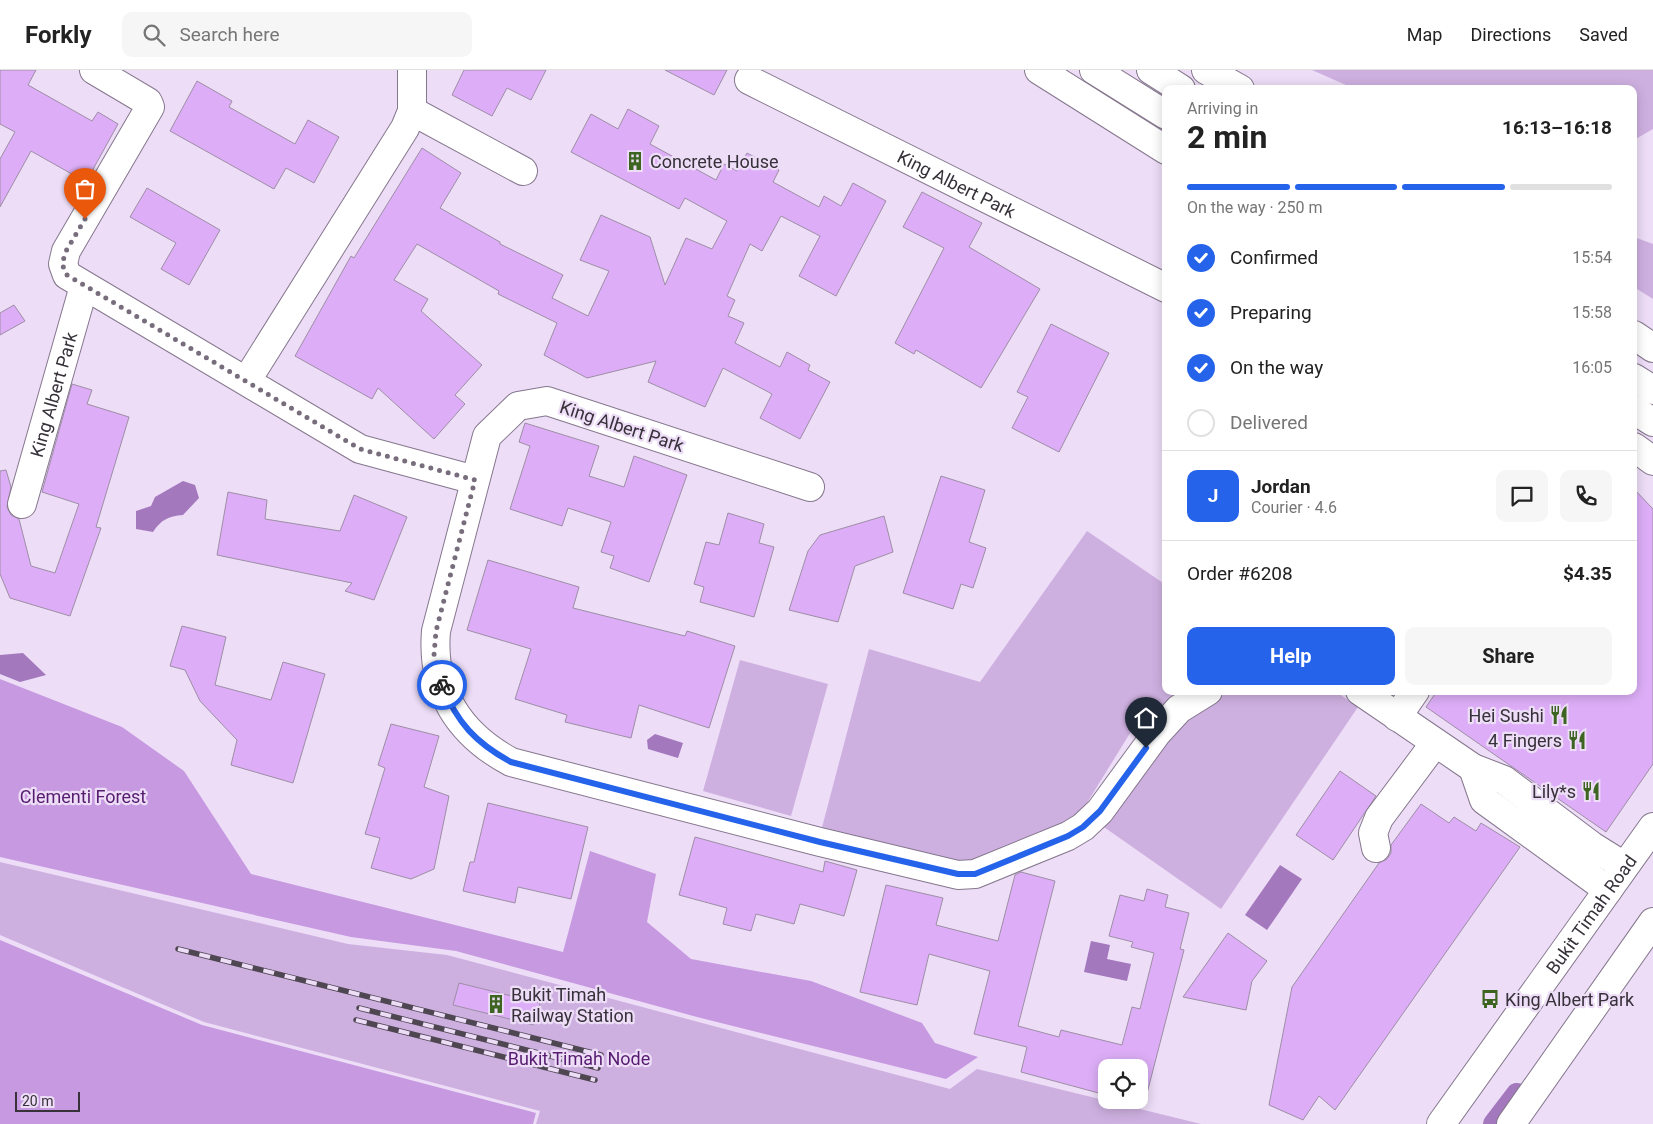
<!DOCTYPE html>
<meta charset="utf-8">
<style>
:root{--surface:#fff;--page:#f6f6f6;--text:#222;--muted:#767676;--line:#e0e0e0;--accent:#2563eb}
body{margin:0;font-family:Roboto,sans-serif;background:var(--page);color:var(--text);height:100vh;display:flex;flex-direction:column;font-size:19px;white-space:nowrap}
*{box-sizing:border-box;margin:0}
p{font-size:16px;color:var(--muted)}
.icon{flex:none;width:28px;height:28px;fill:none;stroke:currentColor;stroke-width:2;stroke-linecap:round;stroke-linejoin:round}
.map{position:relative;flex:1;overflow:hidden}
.drawer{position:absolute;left:1162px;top:15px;width:475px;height:610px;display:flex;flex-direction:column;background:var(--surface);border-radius:10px;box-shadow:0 2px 12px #0003}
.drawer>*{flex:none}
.tools{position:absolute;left:1098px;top:989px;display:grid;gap:10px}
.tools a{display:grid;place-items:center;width:50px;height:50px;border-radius:10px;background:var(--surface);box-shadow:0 2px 12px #0003;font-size:25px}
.scale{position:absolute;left:15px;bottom:12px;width:65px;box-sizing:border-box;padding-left:5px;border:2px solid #37313a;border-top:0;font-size:14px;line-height:18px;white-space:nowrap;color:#37313a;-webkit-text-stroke:4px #edddf7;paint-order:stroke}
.pin{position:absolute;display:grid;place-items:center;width:42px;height:42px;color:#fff;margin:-51px -21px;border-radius:50% 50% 50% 0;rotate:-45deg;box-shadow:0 0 5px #0007}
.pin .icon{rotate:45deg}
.courier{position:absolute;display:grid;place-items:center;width:50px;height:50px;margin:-25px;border:4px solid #2563eb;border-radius:50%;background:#fff;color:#222;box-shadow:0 1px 6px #0007}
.summary em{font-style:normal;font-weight:700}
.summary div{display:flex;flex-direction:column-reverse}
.summary{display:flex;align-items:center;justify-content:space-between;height:85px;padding:0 25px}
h1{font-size:32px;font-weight:700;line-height:38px}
.bar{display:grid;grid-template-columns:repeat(4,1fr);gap:8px 5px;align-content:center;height:60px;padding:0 25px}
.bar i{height:6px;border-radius:4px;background:var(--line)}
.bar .active{background:var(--accent)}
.bar p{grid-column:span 4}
.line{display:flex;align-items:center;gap:12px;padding:0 25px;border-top:1px solid var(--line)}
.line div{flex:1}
.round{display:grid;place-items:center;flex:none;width:52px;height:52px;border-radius:10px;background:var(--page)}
ol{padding:0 25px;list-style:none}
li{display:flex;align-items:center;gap:15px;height:55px}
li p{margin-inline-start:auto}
li .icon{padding:5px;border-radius:50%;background:var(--accent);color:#fff;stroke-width:4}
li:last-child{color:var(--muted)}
li i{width:28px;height:28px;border:2px solid var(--line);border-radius:50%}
.button{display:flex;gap:10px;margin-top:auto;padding:10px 25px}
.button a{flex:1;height:58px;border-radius:10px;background:var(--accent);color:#fff;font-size:20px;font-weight:700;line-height:58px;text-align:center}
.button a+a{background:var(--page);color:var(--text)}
header{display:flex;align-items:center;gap:30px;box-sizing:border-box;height:70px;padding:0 25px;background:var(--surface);border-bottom:1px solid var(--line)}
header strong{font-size:24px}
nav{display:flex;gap:28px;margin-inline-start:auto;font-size:18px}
.search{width:350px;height:45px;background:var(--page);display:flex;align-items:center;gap:12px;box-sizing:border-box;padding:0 18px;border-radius:10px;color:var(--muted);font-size:19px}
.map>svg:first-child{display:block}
.green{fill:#ceb0e0}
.forest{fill:#c699e0}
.water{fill:#a478bd}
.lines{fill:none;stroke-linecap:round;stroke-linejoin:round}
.canal{stroke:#a478bd;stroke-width:22}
.building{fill:#ddaef7;stroke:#9d8ea5}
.minor-casing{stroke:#85778d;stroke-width:30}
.major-casing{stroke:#85778d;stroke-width:30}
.highway-casing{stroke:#85778d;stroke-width:30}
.minor{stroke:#fff;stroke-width:28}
.major{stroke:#fff;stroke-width:28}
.highway{stroke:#fff;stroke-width:28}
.rail-casing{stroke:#4e4752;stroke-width:5.5}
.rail{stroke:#edddf7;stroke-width:4;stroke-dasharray:11;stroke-linecap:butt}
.done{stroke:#776d7c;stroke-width:5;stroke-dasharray:0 9}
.route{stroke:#2563eb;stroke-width:6}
.labels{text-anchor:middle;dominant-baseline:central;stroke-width:4.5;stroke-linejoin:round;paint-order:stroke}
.poi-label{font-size:18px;fill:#37313a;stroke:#edddf7;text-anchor:start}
.street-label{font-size:18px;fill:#37313a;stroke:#edddf7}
.park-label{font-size:18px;fill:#561c70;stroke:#edddf7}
</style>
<header>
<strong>Forkly</strong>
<div class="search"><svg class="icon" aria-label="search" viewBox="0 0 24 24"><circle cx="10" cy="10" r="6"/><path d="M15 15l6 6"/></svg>Search here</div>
<nav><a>Map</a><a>Directions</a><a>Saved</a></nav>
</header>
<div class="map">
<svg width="1653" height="1054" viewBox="0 0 1653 1054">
<rect width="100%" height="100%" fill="#edddf7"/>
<g class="green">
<path d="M1312,0H1653V59L1634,70V19H1355Z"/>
<path d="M1634,167L1653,174V229L1634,217Z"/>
<path d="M1087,461L1166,515V621H1188L1140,647L1077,749L961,795L820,765L869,579L980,612Z"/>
<path d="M740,590L828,614L791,746L703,721Z"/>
<path d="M1231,621H1335L1358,637L1221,839L1101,755L1184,646Z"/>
<path d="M0,792L348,874L447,885L950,1019L977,999L1201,1054H536L540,1041L204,952L0,865Z"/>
</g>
<g class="forest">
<path d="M0,609L122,657L184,701L251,804L563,882L590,781L656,804L647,852L691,889L811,911L922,953L935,973L978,987L946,1009L697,947L456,881L351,867L0,787Z"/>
<path d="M0,870L202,955L536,1043L533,1054H0Z"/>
</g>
<g class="water">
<path d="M183,411L195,415L199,428L183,445C168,446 161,450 153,462L136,459V441L151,436L155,427Z"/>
<path d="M23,583L46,605L20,612L0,604V585Z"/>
<path d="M655,664L683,673L678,688L648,679L647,670Z"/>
<path d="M1280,795L1302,809L1267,860L1245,845Z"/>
<path d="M1091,871L1110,875L1107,889L1131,894L1127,911L1084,902Z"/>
</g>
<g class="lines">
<path class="canal" d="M1494,1054L1517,1024"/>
</g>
<g class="building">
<path d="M0,0H36L28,15L92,51L98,42L118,54L86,112L31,81L0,137V89L15,62L0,54Z"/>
<path d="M464,0H546L531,30L507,18L492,46L452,25Z"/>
<path d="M665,0H727L714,25Z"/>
<path d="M197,11L232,31L229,37L295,74L308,50L339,67L314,113L286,98L274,119L170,61Z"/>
<path d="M628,39L659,56L650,74L716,110L724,94L737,101L747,83L779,100L773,112L819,137L824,126L841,136L853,113L886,131L836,226L799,206L820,166L781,146L762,181L750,174L727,226L735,230L728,246L744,253L735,273L780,297L787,282L810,295L808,300L830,312L800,369L760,348L772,324L723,298L705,337L648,312L656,291L587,308L544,285L557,253L498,224L499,221L417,174L394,210L428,229L421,241L482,295L455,325L465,334L434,369L378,318L372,329L295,286L351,186L354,188L422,78L461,103L440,138L500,172V174L563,205L552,228L588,246L609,201L580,190L601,145L650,167L665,215L686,168L712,179L727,151L685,128L679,139L571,82L591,44L618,59Z"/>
<path d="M147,118L220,160L189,215L161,199L176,173L130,147Z"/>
<path d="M922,122L982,153L969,177L1040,219L981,318L916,280L914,284L895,273L944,178L903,157Z"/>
<path d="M14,235L25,251L0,265V243Z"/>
<path d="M1051,254L1109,283L1059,382L1012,358L1028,327L1017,322Z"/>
<path d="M72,314L92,320L87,334L129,347L96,457L101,458L70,546L10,528L0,504V401L6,400L11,417L7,437L11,445L19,449L31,496L55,503L79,434L42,422Z"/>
<path d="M525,353L599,376L589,406L624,417L634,386L687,405L649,512L610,498L614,486L601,482L611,452L568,438L562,456L510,439L530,376L519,372Z"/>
<path d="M941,406L985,420L969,472L986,478L973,518L961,514L953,539L903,523Z"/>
<path d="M1634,419L1653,439V694L1606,762L1426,637L1437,621H1634Z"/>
<path d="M228,422L267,430L265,449L340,461L354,425L407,447L374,530L345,521L352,513L217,485Z"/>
<path d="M728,443L764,454L759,473L774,477L754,547L700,532L704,517L694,514L706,472L719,475Z"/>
<path d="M884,446L893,482L855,496L838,552L789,540L808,481L820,465Z"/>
<path d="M488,490L579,517L573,538L685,566L687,561L735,576L709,658L639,635L631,668L565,652L567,645L515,629L531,579L467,560Z"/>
<path d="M182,556L226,567L215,615L271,630L283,592L325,604L293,713L231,695L237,670L200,631L185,600L170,596Z"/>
<path d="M391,654L439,666L424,717L449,726L434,799L411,809L371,798L380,768L365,764L385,698L378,695Z"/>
<path d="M1340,701L1376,726L1333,790L1296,765Z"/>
<path d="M488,733L588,757L571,829L518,817L515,833L463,821L470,792H474Z"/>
<path d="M1421,734L1449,753L1454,747L1476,761L1481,753L1520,777L1335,1040L1319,1026L1303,1050L1269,1035L1292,917L1379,793L1387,789L1391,783V775Z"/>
<path d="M695,767L823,802L825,791L857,800L844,846L800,834L794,854L756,844L751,861L723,854L727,838L679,825Z"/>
<path d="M1021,802L1055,811L1018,956L1059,967L1061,960L1122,975L1132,937L1140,939L1154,883L1131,877L1133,872L1109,866L1120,825L1144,831L1147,819L1168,825L1165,837L1189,843L1180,879L1184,880L1144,1035L1124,1030H1139V998H1106V1025L1021,1002L1027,977L974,964L990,901L929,884L917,935L860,922L886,815L943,828L936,855L998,871L1015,805Z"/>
<path d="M1228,863L1267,891L1252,911L1246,940L1183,927Z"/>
<path d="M459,913L540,933L534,955L453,935Z"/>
</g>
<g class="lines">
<g class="minor-casing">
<g id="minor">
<path d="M94,0L148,32L150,37L66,181L63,194L67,205L360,379L475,410"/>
<path id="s1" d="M749,10L1166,218"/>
<path d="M412,41L523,101"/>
<path d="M247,310L405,58L412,41V0"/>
<path d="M810,417L547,331L518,336L487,366L436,561C431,621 459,664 511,692L820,772L958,805L975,804L1068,766L1083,757L1100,741L1157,663L1179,639L1208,621"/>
<path id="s2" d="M22,434L84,216"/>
<path d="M1360,621L1473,698L1504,710L1592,776L1624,796"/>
<path d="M1397,647L1415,621"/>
<path d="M1473,698L1484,730L1608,820"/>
<path d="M1376,778L1373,763L1379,748L1435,673"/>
</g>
</g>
<g class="major-casing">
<g id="major">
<path d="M1039,0L1166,80"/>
<path d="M1094,0L1166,45"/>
<path d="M1151,0L1181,19"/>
<path d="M1206,0L1240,19"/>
<path d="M1634,265L1653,278"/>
<path d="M1634,308L1653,320"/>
<path d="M1634,340L1653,352"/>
<path d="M1634,377L1653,391"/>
</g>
</g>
<g class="highway-casing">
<g id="highway">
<path id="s3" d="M1441,1054L1653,757"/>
<path d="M1511,1054L1653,852"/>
</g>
</g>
<use href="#minor" class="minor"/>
<use href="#major" class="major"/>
<use href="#highway" class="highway"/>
<g class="rail-casing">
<g id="rail">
<path d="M178,879L601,985"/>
<path d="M359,938L598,998"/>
<path d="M356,950L595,1010"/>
</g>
</g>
<use href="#rail" class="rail"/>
</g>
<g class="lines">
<path class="done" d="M85,149L66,181L62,194L67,205L360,379L475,410L436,561L434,585L442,615"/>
<path class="route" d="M442,615C457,653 476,673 511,692L820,772L958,804H975L1068,766L1083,757L1100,741L1146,678"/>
</g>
<defs>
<g id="building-bare" transform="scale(1.5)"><path d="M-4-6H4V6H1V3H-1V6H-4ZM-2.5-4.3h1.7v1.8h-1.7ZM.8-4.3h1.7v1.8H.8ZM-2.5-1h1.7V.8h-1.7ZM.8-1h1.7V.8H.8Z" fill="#3d6521" stroke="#edddf7" stroke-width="2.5" paint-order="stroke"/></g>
<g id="restaurant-bare" transform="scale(1.5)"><path d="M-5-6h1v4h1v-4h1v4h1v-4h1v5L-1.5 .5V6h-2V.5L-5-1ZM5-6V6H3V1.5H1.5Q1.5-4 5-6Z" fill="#3d6521" stroke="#edddf7" stroke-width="2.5" paint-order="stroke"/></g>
<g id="bus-bare" transform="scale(1.5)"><path d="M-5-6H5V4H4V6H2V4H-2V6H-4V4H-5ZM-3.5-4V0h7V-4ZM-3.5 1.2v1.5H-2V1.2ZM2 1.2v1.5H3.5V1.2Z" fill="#3d6521" stroke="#edddf7" stroke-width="2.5" paint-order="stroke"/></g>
</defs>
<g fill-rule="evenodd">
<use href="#building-bare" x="635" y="91"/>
<use href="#restaurant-bare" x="1559" y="645"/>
<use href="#restaurant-bare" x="1577" y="670"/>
<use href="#restaurant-bare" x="1591" y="721"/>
<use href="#bus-bare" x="1490" y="929"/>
<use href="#building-bare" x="496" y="934"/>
</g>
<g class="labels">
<g class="poi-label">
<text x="650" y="91">Concrete House</text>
<text x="1544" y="645" text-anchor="end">Hei Sushi</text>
<text x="1562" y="670" text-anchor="end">4 Fingers</text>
<text x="1576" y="721" text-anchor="end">Lily*s</text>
<text x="511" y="924">Bukit Timah<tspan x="511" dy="21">Railway Station</tspan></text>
<text x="1505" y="929">King Albert Park</text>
</g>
<g class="street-label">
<text stroke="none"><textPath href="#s1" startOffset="232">King Albert Park</textPath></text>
<text stroke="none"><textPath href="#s2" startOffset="114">King Albert Park</textPath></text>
<text transform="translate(622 356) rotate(18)">King Albert Park</text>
<text stroke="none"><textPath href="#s3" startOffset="258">Bukit Timah Road</textPath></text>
</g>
<g class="park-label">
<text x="83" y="726">Clementi Forest</text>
<text x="579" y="988">Bukit Timah Node</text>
</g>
</g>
</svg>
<div class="tools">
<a><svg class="icon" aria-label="locate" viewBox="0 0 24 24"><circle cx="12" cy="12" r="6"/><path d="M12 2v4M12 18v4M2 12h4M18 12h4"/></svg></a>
</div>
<div class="scale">20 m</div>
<div class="pin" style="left:85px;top:149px;background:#ea580c"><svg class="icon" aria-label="bag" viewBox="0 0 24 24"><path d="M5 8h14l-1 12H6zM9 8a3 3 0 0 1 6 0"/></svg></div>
<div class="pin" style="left:1146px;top:678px;background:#1f2937"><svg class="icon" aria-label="home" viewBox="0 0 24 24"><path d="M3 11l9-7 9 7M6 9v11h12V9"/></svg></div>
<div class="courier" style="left:442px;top:615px"><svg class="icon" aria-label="bike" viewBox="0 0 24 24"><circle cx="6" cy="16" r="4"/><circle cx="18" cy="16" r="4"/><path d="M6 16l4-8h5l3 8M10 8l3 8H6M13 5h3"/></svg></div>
<section class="drawer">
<div class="summary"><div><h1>2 min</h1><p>Arriving in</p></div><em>16:13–16:18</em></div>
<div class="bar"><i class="active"></i><i class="active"></i><i class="active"></i><i></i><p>On the way · 250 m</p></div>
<ol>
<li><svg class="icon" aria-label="check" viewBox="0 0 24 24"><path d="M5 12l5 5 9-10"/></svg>Confirmed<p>15:54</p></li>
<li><svg class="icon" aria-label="check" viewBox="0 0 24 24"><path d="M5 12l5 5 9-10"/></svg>Preparing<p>15:58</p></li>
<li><svg class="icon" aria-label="check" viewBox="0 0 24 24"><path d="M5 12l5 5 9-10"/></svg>On the way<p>16:05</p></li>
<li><i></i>Delivered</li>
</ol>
<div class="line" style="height:90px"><b class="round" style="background:var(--accent);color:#fff">J</b><div><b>Jordan</b><p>Courier · 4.6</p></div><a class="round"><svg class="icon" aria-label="chat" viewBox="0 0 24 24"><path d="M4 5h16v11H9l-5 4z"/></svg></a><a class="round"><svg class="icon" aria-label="phone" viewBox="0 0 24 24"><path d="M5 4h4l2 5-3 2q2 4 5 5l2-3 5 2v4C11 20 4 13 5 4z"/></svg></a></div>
<div class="line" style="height:65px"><div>Order #6208</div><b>$4.35</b></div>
<div class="button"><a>Help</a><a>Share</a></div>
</section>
</div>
